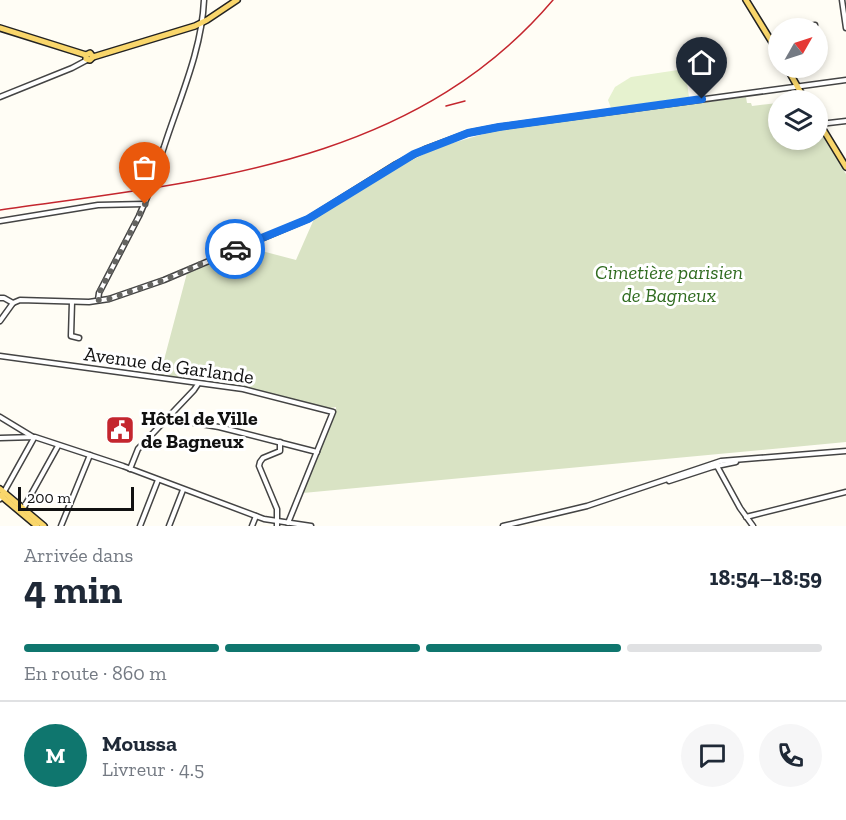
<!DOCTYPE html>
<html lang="fr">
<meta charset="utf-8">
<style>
:root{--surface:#fff;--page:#f6f6f7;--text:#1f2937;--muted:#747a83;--line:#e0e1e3;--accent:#0f766e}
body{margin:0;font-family:"Zilla Slab",serif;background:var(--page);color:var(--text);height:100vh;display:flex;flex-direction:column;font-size:22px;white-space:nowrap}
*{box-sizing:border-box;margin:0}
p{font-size:20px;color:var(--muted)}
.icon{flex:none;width:33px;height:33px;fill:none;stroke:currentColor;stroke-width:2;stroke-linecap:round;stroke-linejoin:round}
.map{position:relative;height:526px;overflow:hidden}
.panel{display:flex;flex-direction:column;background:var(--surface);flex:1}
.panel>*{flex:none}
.needle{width:39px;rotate:51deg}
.tools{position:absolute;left:768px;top:18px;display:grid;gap:12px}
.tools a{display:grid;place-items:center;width:60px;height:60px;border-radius:50%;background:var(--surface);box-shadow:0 3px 9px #0003;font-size:30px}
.scale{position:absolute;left:18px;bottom:15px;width:116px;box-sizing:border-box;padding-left:6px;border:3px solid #111;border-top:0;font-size:16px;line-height:21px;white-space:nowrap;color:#111;-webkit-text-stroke:4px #fff;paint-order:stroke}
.pin{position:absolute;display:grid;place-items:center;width:51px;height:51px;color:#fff;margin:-62px -26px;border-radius:50% 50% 50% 0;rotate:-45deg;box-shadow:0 0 6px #0007}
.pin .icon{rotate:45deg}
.courier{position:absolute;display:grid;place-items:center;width:60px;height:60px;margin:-30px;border:4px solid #1a73e8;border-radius:50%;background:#fff;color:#222;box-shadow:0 2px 8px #0007}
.headline em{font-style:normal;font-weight:700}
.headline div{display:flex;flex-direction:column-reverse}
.headline{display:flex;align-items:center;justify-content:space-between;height:102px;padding:0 24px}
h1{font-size:39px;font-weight:700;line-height:45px}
.bar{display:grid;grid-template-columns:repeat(4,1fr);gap:9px 6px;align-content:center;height:72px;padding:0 24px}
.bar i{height:8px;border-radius:4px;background:var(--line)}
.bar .selected{background:var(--accent)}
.bar p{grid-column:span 4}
.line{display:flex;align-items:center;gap:15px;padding:0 24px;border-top:2px solid var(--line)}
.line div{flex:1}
.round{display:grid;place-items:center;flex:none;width:63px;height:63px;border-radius:32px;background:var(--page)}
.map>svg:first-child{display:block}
.cemetery{fill:#d9e3c4}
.pitch{fill:#e6f2cf}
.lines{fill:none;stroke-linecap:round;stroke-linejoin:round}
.minor-casing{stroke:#444;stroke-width:7}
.major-casing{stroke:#222;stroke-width:8}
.minor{stroke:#fff;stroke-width:4}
.major{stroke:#f9d66b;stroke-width:5}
.rail{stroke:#c4262e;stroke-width:1.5}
.minor-bridge-casing{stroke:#444;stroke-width:7;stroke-linecap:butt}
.minor-bridge{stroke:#fff;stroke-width:4}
.done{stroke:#646461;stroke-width:6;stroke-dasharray:0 10.8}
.route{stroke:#1a73e8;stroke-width:8}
.labels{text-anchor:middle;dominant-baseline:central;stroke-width:6;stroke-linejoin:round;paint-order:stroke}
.park-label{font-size:20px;font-style:italic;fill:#2f6b1f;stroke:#fff}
.street-label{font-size:20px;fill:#111;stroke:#fff}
.poi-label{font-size:20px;font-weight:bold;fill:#111;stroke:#fff;text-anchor:start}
</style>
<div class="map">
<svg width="846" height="526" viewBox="0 0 846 526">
<rect width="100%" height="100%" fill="#fffdf5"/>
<path class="cemetery" d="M746,97L747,103H751L752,106L778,103V140H818V128L846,174V442L303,493L336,412V407L330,408L242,387L213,383L211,376L195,370L182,379L160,375L187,273L256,244L258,250L296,260L314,219L397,167L439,147L494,131Z"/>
<path class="pitch" d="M685,69L689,97L611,108L608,100L615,87L631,77Z"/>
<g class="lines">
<g class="minor-casing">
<g id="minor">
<path d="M842,0L846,28"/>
<path d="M800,28L815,25"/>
<path d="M776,35L778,34"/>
<path d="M0,97L72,68L87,60"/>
<path d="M820,124L846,121"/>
<path d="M164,147C179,100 202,50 204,0"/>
<path d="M0,221L98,205L145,204"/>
<path d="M0,298H4L13,303"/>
<path d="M98,300L99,293L139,216L148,195"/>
<path d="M72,302L71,336L79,338"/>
<path d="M0,321L13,303L20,300L89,302L109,299L164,280L308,219L396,164L425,149L468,133L499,127L846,80"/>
<path d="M0,356L243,389L333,412L288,523"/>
<path d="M170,415L177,420L219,427L317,452"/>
<path d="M0,417L33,437"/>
<path d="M0,438L35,437L123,466L264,519L311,526"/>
<path d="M717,466L740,508L753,526"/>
<path d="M130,469L138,449L194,390L198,384"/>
<path d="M669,481L712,467L736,462"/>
<path d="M0,499L34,438"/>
<path d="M23,509L58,446"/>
<path d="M746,517L846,492"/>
<path d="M61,526L90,455"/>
<path d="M140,526L158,480"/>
<path d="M169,526L183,490"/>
<path d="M252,526L256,516"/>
<path d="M277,526V509L259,466L260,462L263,458L280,451V442"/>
<path d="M503,526L587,506L721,461L846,451"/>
</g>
</g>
<g class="major-casing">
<g id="major">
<path d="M746,0L778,52"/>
<path d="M0,28L86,55L90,53L93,57"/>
<path d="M86,55V59L90,60L93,57L195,26L207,20L237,0"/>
<path d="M787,68L805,100"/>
<path d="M818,121L846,167"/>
<path d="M0,489L44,526"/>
<path d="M0,495L37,526"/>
</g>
</g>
<use href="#minor" class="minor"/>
<use href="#major" class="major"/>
<g class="rail">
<path d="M446,106L465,101"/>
<path d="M0,210C200,181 412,166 553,0"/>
</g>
<g class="minor-bridge-casing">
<path id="minor-bridge" d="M148,195L164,147"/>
</g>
<use href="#minor-bridge" class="minor-bridge"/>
</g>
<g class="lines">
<path class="done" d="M145,204L99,293L98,300L109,299L164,280L235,249"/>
<path class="route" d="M235,249L308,219L414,154L468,133L499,127L702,99"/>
</g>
<defs>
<g id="civic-square" transform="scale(1.5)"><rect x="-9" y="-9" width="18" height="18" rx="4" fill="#c4262e" stroke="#fff"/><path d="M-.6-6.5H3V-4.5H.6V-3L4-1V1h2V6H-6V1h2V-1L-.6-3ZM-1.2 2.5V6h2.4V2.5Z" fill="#fff"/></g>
</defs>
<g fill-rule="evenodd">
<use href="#civic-square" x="120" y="430"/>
</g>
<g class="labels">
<g class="park-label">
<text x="669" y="272">Cimetière parisien<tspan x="669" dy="23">de Bagneux</tspan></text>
</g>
<g class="street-label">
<text transform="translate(169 365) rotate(8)">Avenue de Garlande</text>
</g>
<g class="poi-label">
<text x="141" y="418">Hôtel de Ville<tspan x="141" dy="23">de Bagneux</tspan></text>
</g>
</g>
</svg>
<div class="tools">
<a><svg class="needle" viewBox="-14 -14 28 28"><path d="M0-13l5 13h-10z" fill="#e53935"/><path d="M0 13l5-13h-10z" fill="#747a83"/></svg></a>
<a><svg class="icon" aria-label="layers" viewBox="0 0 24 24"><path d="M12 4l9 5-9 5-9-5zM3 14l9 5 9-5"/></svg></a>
</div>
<div class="scale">200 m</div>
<div class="pin" style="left:145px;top:204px;background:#ea580c"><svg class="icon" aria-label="bag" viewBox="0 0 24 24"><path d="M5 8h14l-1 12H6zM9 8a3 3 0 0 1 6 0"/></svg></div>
<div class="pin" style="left:702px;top:99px;background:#1f2937"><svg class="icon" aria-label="home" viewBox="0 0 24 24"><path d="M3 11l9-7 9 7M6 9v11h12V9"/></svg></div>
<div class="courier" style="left:235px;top:249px"><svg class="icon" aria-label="car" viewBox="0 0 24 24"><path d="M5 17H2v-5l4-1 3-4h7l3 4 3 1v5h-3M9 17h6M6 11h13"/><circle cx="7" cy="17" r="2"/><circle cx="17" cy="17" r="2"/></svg></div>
</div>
<section class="panel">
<div class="headline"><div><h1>4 min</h1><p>Arrivée dans</p></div><em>18:54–18:59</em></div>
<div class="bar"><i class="selected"></i><i class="selected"></i><i class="selected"></i><i></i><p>En route · 860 m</p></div>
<div class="line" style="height:108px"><b class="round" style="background:var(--accent);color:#fff">M</b><div><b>Moussa</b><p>Livreur · 4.5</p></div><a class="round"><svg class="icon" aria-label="chat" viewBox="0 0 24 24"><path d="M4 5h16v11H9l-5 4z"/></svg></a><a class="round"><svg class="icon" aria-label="phone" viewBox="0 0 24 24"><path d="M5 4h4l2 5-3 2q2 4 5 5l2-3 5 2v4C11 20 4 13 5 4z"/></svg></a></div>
</section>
